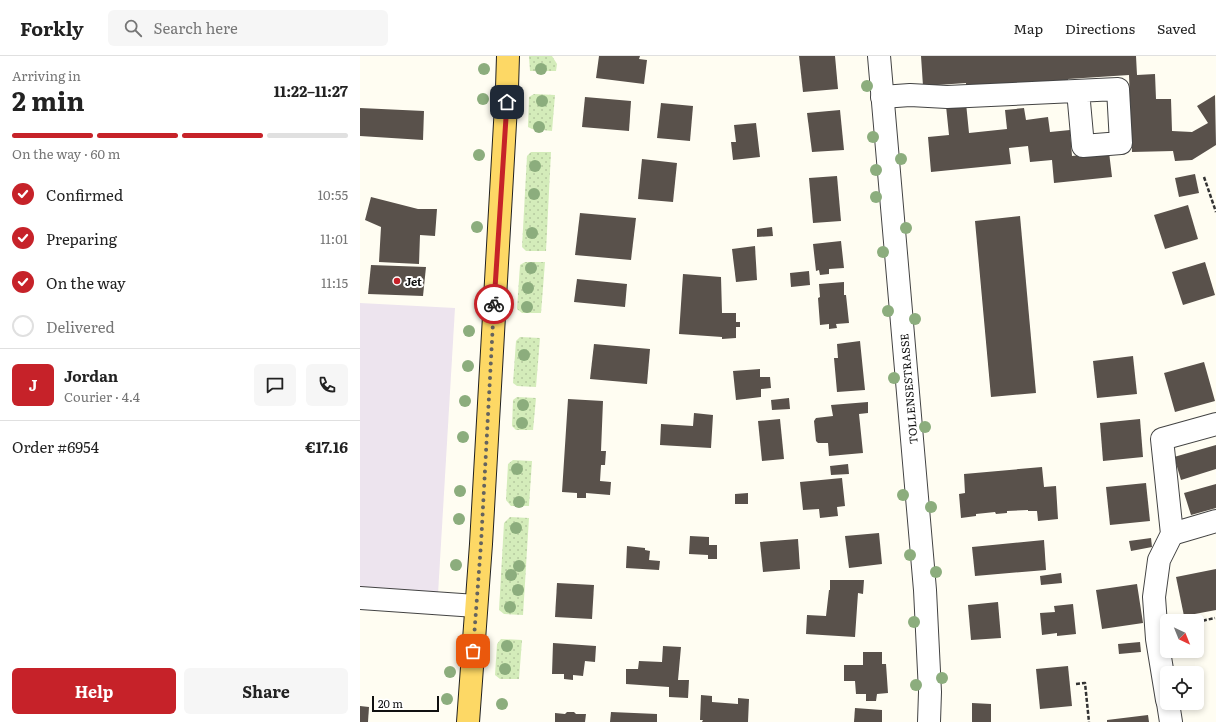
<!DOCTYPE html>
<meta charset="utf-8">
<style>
:root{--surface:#fff;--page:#f6f6f6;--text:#222;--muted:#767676;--line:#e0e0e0;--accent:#c62229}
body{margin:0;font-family:Literata,serif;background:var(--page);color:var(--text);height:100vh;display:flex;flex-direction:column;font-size:15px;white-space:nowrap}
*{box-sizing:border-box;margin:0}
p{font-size:13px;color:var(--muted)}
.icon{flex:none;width:22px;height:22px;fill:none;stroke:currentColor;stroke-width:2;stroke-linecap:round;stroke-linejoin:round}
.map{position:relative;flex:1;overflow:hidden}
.side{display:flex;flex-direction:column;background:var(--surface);width:360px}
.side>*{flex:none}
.needle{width:26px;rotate:137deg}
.controls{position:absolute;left:800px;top:558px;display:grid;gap:8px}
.controls a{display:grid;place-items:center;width:44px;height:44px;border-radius:6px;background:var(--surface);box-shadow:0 2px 6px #0003;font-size:20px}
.scale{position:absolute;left:12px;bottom:10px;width:67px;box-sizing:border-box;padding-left:4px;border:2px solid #101010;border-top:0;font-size:11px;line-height:14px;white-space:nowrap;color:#101010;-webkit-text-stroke:3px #fff;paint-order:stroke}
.pin{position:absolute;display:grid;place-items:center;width:34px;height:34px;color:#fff;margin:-17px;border-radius:8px;box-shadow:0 2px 6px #0006}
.courier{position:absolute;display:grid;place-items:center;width:40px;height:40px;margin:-20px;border:3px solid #c62229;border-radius:50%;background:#fff;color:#222;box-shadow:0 1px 5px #0007}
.summary em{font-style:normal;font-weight:700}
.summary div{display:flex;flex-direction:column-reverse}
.summary{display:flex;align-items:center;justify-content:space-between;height:68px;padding:0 12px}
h1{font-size:26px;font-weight:700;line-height:30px}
.bar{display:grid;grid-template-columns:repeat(4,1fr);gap:6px 4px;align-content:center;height:48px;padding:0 12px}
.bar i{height:5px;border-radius:3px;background:var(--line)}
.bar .selected{background:var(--accent)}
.bar p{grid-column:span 4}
.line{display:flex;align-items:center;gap:10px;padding:0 12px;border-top:1px solid var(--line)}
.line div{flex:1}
.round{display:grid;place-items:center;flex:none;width:42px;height:42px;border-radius:6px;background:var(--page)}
ol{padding:0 12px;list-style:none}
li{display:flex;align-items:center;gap:12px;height:44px}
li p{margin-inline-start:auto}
li .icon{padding:4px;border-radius:50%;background:var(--accent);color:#fff;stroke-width:4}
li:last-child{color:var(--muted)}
li i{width:22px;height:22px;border:2px solid var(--line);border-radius:50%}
.cta{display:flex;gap:8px;margin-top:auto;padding:8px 12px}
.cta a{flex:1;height:46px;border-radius:6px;background:var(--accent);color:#fff;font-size:16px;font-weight:700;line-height:46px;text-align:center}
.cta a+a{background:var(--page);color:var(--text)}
header{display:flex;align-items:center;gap:24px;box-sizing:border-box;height:56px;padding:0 20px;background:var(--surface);border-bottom:1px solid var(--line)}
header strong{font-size:19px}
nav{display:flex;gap:22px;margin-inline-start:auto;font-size:14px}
.search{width:280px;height:36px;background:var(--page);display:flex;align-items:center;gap:10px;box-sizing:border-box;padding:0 14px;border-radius:6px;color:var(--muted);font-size:15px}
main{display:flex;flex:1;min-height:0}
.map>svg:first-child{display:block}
.industrial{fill:#ede4ee}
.grass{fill:url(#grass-dots)}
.building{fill:#59514b}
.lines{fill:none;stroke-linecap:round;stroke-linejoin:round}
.minor-casing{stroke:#434343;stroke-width:24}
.major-casing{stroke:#212121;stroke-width:24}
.path{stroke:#323232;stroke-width:2.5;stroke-dasharray:4 2;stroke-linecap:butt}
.minor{stroke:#fff;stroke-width:22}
.major{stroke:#fdd865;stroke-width:22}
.tree{fill:#8cad7d}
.done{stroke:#64635f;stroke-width:4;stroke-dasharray:0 7.2}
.route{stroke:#c62229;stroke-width:5}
.poi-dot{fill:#c62229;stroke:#fff;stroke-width:1.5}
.labels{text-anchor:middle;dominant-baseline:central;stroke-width:4;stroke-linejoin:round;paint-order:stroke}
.poi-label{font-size:11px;font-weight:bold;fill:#101010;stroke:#fff;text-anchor:start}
.street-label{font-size:11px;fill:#101010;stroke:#fff}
</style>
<header>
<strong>Forkly</strong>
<div class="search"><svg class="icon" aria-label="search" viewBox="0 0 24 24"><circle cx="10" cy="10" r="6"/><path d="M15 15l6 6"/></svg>Search here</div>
<nav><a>Map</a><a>Directions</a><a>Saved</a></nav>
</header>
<main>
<section class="side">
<div class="summary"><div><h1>2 min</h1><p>Arriving in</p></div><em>11:22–11:27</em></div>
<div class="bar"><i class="selected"></i><i class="selected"></i><i class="selected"></i><i></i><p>On the way · 60 m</p></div>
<ol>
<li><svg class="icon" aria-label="check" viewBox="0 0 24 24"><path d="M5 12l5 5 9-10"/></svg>Confirmed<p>10:55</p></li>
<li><svg class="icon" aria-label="check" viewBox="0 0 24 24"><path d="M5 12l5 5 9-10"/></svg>Preparing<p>11:01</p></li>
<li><svg class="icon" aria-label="check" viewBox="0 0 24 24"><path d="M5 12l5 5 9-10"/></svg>On the way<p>11:15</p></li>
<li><i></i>Delivered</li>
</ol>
<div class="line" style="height:72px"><b class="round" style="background:var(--accent);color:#fff">J</b><div><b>Jordan</b><p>Courier · 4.4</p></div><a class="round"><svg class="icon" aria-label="chat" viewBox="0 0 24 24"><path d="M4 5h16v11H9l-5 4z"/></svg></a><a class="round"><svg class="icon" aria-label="phone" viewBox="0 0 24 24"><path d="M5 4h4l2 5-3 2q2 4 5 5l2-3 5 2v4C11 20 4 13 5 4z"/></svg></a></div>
<div class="line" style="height:52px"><div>Order #6954</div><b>€17.16</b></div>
<div class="cta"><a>Help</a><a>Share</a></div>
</section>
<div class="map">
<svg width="856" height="666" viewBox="0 0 856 666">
<defs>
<pattern id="grass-dots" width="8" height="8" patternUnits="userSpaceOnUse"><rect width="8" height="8" fill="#d4ecba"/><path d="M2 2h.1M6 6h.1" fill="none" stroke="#b5c99f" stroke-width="1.8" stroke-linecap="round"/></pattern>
</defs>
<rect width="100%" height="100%" fill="#fffdf2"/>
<path class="industrial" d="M0,247L95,252L77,555L0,550Z"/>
<g class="grass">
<path d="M169,0H192L197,8L196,15H170Z"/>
<path d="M174,38L195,39L192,75L172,73L168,71L169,41Z"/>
<path d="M171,96H191L186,195H166L162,191L167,100Z"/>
<path d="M165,206H185L181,257H162L157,253L160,209Z"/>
<path d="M160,281L180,282L176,331L157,330L153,327L156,285Z"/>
<path d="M157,341L176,342L173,374H156L152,370L153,344Z"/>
<path d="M153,404L172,405L169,450H151L146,444L148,408Z"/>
<path d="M150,461L169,462L163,559L144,558L139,554L144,467Z"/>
<path d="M141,583L162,584L159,623H140L135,619L137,588Z"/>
</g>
<g class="building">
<path d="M239,0H280L279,3L287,4L284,28L236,22Z"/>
<path d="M439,0H475L478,33L443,36Z"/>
<path d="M561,0H776L777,19L795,18L796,43H811L812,75L832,76L848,67L837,50L855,39L856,89L832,104L815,105L813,95L772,96L769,19L708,23V28L606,31V27L563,30Z"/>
<path d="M225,41L271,45L269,75L222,71Z"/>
<path d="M301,47L333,50L330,85L297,82Z"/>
<path d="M606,47L609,77L647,73L645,54L664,52L666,64L688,61L690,76L710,74L712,100L749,96L752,121L694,127L692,104L670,106L668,90L649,92L651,108L571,116L568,81L589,79L586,50Z"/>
<path d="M0,52L64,55L63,84L0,80Z"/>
<path d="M480,54L484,94L452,96L447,57Z"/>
<path d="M396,67L400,101L373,104L371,86H376L374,69Z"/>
<path d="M282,103L317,107L313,146L278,143Z"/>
<path d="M835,118L839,137L819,141L815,122Z"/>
<path d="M477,120L481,165L453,167L449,122Z"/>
<path d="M11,141L58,153H77L75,180L60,179L59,208L19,206L21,171L5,164Z"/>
<path d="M828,149L838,183L805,193L794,159Z"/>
<path d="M220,157L276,162L271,204L215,199Z"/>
<path d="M660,160L676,337L631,341L615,165Z"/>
<path d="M412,171L413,180L397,181V173Z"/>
<path d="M481,185L484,212L469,213V218L460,219L459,214L456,215L453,188Z"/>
<path d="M395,190L397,224L376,226L372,193Z"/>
<path d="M845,206L855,239L823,249L812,216Z"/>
<path d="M11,209L66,211L63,240L8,238Z"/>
<path d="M449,215L450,229L431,231L430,217Z"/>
<path d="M323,218L361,221L362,257H376V266H380V271H376V282L362,283V281L319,278Z"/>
<path d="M217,223L267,228L265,251L214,246Z"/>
<path d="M484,226V239H486L489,267L476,268L477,272L469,273V268L460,269L458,242L460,241L459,228Z"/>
<path d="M500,285L505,334L477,336L474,302H478L477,288Z"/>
<path d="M234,288L290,293L287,328L230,323Z"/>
<path d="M773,300L777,338L737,342L733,305Z"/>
<path d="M844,306L855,345L815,356L804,317Z"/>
<path d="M400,313V321H410L411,332L401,333V341L376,344L373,315Z"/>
<path d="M429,342L430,353L412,354L411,344Z"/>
<path d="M208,343L243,345L241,395H246L245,409H241L240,425L251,426L250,439L226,437V442H217V437L202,436Z"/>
<path d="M508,346V357L499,358L503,397L469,400L468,387H458L456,385L454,365L456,362L473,360L471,349Z"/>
<path d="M334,357L353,359L351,392L300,389L301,368L333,370Z"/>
<path d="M420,363L424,403L402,405L398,365Z"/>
<path d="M780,363L783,401L743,405L740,367Z"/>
<path d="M856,389V413L821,424L814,401Z"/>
<path d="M488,408L489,418L471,419L470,410Z"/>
<path d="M682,411L684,431L696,430L698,463L678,465L677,455H668V454L647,455V457L636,458L635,456L616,458V460L601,462L599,438L605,437L604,418Z"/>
<path d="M482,422L485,450L477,451L478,460L460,462L459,453L443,454L440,426Z"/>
<path d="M786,427L790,465L750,469L746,431Z"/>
<path d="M856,428V452L831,459L824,437Z"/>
<path d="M388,437V448H375V438Z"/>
<path d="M519,477L522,508L489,512L485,480Z"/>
<path d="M330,480L349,481V489H357V503H348V499L329,498Z"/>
<path d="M791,482L792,491L771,495L769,485Z"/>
<path d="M438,483L440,513L403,516L400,486Z"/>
<path d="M684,484L686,514L615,520L612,491Z"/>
<path d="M267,490L285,492V494L290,495L289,504L300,505L299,514L266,512Z"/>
<path d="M856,513V554L824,560L816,521Z"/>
<path d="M701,517L702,527L681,529L680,520Z"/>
<path d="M470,524H504L503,538L498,537L495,581L446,578L447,559L466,560L469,534H470Z"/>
<path d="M197,527L234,529L232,563L195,561Z"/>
<path d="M777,528L783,567L742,573L736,534Z"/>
<path d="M638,546L641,582L611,584L608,549Z"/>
<path d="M713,548L716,578L697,580V577L682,579L680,557L695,556L694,550Z"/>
<path d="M780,586L781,596L759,598L758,588Z"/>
<path d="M193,587L236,590L235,606L225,605L223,620L213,619V624L204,623V618H192Z"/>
<path d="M303,590L321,591L318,624H329L328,642L309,641V631L266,628V613H278L279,605L302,606Z"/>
<path d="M503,596H522V608H526L528,637L517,638L516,645H506V638H496L495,625H484V609H503Z"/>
<path d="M708,610L712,650L680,653L676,613Z"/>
<path d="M341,639L352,640V646L378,648V642L389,643L388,666H342L343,664H340Z"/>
<path d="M612,647L631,648V666H612Z"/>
<path d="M0,650L9,651L8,666H0Z"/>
<path d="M495,652L522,654V666H494Z"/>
<path d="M207,656H214L216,658H226L225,666H195V657L205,658Z"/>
<path d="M251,656L297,658V666H250Z"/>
<path d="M788,659L789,666H747V664Z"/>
</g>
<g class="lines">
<g class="minor-casing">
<g id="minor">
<path d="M519,0L565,534L570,636L569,666"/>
<path d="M522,41L550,39L587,41L758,33L761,87L723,90L718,35"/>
<path d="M812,478L856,465"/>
<path d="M0,542L116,550"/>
<path d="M807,644L797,583L794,541L799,504L812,478L802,383L856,368"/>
<path d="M808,647L811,666"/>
</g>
</g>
<g class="major-casing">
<path id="major" d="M108,666L121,488L147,32L148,0"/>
</g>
<g class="path">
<path d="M844,121L856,156"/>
<path d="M837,566L855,562"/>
<path d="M716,628L725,627L729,666"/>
</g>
<use href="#minor" class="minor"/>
<use href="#major" class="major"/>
</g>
<g class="tree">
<circle cx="124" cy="13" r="6"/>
<circle cx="181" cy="13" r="6"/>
<circle cx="507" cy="30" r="6"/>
<circle cx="123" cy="43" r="6"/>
<circle cx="182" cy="45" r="6"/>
<circle cx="179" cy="71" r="6"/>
<circle cx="513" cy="81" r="6"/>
<circle cx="119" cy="99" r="6"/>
<circle cx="541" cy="103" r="6"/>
<circle cx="175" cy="110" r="6"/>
<circle cx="516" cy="114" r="6"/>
<circle cx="174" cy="138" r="6"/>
<circle cx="516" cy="141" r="6"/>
<circle cx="117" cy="171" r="6"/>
<circle cx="546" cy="172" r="6"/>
<circle cx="172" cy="177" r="6"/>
<circle cx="523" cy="196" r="6"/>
<circle cx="171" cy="212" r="6"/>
<circle cx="168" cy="232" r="6"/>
<circle cx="167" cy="251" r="6"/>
<circle cx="528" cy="255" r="6"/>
<circle cx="555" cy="263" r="6"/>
<circle cx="109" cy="275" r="6"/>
<circle cx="164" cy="299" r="6"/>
<circle cx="108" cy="310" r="6"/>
<circle cx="534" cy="322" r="6"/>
<circle cx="105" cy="345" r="6"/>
<circle cx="163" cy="349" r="6"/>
<circle cx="162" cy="367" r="6"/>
<circle cx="565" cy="371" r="6"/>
<circle cx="103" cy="381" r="6"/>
<circle cx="157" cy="413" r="6"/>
<circle cx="100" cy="435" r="6"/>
<circle cx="543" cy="439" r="6"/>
<circle cx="159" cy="446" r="6"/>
<circle cx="571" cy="451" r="6"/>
<circle cx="99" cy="463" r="6"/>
<circle cx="156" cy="472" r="6"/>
<circle cx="550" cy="499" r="6"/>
<circle cx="96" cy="509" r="6"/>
<circle cx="159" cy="510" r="6"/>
<circle cx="576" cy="516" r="6"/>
<circle cx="151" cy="519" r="6"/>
<circle cx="158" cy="534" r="6"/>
<circle cx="150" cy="551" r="6"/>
<circle cx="554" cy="566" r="6"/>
<circle cx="147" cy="590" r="6"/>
<circle cx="145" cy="613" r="6"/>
<circle cx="90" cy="616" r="6"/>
<circle cx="582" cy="622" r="6"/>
<circle cx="556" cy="629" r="6"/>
<circle cx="87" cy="643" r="6"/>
<circle cx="142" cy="648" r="6"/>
</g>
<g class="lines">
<path class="done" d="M113,595L121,488L134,248"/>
<path class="route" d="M134,248L147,46"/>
</g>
<circle class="poi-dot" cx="37" cy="225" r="4"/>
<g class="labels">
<g class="poi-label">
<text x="45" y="225">Jet</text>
</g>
<g class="street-label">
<text transform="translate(548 333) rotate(-95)">TOLLENSESTRASSE</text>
</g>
</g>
</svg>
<div class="controls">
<a><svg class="needle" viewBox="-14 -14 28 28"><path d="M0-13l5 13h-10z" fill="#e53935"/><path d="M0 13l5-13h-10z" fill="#767676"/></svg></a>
<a><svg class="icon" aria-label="locate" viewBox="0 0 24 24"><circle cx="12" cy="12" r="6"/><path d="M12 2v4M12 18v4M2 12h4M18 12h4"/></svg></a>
</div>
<div class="scale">20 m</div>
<div class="pin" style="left:113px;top:595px;background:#ea580c"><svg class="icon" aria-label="bag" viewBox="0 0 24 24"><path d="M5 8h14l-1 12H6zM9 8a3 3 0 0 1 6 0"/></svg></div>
<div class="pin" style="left:147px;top:46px;background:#1f2937"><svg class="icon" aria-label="home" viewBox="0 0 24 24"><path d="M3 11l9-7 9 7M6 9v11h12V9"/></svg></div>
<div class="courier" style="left:134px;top:248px"><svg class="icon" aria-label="bike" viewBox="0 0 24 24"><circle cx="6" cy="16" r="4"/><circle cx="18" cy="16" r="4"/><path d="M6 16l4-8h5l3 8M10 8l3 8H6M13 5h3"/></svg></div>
</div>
</main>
